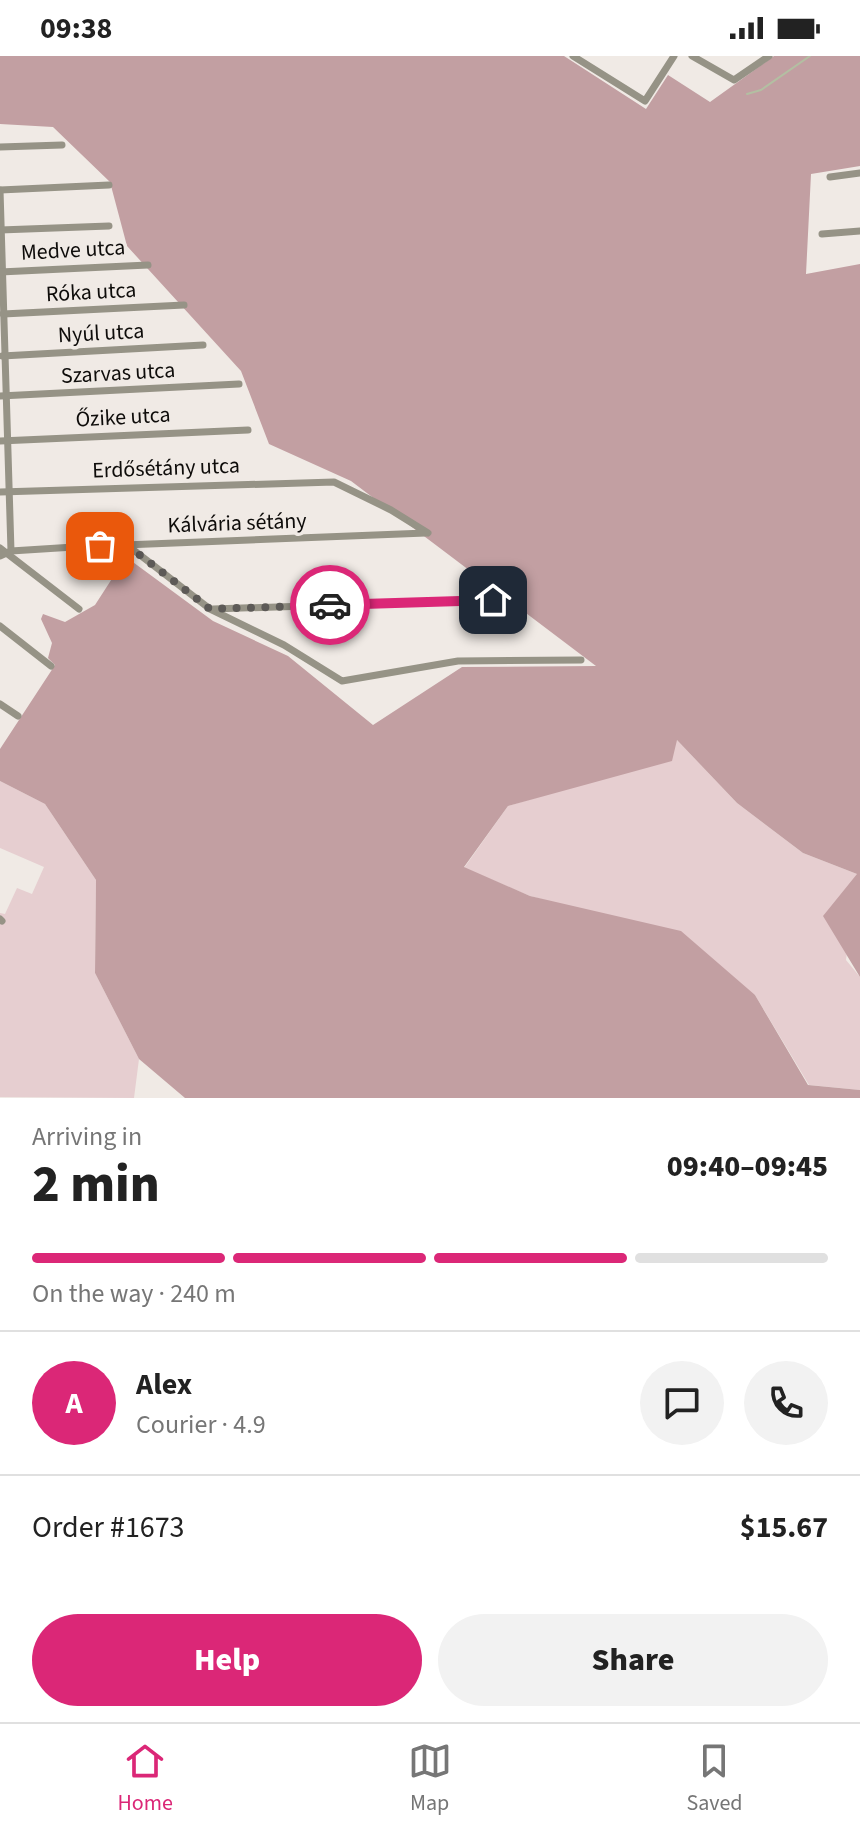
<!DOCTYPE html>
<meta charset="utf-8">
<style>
:root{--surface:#fff;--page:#f2f2f2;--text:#222;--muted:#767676;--line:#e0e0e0;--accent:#db2777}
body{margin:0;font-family:"Source Sans 3",sans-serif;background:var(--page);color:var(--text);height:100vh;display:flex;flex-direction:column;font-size:30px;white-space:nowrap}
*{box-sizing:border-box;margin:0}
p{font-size:26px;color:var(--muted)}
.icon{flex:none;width:44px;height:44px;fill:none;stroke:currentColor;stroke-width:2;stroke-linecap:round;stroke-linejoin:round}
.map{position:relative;height:1042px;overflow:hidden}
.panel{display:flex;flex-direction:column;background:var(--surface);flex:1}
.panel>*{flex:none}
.pin{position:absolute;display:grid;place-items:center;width:68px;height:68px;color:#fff;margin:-34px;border-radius:16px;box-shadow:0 4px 12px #0006}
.courier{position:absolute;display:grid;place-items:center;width:80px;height:80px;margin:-40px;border:6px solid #db2777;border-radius:50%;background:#fff;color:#222;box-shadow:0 2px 10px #0007}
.overview em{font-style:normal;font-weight:800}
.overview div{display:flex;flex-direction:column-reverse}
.overview{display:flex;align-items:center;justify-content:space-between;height:136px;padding:0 32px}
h1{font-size:52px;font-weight:800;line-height:60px}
.bar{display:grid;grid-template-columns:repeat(4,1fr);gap:12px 8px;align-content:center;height:96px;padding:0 32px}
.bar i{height:10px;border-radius:6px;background:var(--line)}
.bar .active{background:var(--accent)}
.bar p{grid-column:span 4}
.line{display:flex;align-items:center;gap:20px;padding:0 32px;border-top:2px solid var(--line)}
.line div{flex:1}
.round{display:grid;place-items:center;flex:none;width:84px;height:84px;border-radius:42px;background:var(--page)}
.cta{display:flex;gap:16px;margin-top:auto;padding:16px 32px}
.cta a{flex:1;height:92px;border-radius:48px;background:var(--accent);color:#fff;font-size:32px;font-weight:800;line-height:92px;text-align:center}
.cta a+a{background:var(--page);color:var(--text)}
.status{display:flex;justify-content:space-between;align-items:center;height:56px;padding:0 40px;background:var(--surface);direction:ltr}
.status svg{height:22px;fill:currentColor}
.tab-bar{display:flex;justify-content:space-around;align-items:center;height:112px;border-top:2px solid var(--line);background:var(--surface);font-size:22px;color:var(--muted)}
.tab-bar a{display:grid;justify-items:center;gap:4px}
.tab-bar .active{color:var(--accent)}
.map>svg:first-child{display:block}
.green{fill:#e6ced0}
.forest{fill:#c29fa2}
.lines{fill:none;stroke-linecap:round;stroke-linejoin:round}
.stream{stroke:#b3bfa2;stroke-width:2}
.minor{stroke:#969386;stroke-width:7}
.done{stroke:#5d5a57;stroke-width:8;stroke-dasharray:0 14.4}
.route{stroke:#db2777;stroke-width:10}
.labels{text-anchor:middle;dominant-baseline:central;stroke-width:7;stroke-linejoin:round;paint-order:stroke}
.street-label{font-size:22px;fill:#0e0c0a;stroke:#f0eae5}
</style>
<div class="status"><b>09:38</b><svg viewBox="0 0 49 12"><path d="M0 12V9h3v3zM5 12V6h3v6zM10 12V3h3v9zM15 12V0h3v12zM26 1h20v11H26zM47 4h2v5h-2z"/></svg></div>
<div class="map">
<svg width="860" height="1042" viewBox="0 0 860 1042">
<rect width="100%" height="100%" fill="#f0eae5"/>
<g class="green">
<path d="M677,684L737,747L803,797L857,818L846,904L860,921V1034L809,1029L755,939L577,853L530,840L464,812L508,750L572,731Z"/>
<path d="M0,725L45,748L96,824L95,917L139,1003L134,1042L0,1041V857L5,858L17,832L32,838L44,811L0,792Z"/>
</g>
<path class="forest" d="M0,0H564L646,53L668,19L710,46L774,0H860V110L811,118L806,218L860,208V921L823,860L857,818L803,797L737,747L677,684L672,705L508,750L464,811L530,840L681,875L755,939L808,1029L860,1034V1042H185L139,1003L95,917L96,824L45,748L0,725V693L55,609L48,602L52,587L41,563L43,558L65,566L95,549L126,501L213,565L288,600L373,669L462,611L596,610L351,425L269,388L241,315L127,190L110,126L53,71L0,68Z"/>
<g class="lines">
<path class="stream" d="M747,38L761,34L810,0"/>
<g class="minor">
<path d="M573,0L645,45L674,0"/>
<path d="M692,0L734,24L769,0"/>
<path d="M0,91L62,89"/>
<path d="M830,121L860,117"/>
<path d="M0,134L11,495"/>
<path d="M0,134L109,129"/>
<path d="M0,174L109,170"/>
<path d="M822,178L860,175"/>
<path d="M0,216L148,209"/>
<path d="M3,258L184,249"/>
<path d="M2,300L203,289"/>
<path d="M0,340L239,328"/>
<path d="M0,385L248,374"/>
<path d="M0,436L334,426L391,454L428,477"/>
<path d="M127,489L210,553L284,589L342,625L458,605L581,604"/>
<path d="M0,492L79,553"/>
<path d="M0,500L11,495L74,491L426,477"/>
<path d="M213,553L514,543"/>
<path d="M0,570L51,610"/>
<path d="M0,648L18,660"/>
<path d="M0,863L2,865"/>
</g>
</g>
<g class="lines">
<path class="done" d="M100,490L127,489L210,553L330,549"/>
<path class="route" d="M330,549L493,544"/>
</g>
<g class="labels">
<g class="street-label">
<text transform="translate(73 194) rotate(-3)">Medve utca</text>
<text transform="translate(91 236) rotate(-3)">Róka utca</text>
<text transform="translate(101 277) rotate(-3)">Nyúl utca</text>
<text transform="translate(118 317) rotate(-3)">Szarvas utca</text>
<text transform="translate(123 361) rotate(-3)">Őzike utca</text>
<text transform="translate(166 412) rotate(-2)">Erdősétány utca</text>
<text transform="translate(237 467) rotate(-2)">Kálvária sétány</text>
</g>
</g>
</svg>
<div class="pin" style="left:100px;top:490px;background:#ea580c"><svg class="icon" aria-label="bag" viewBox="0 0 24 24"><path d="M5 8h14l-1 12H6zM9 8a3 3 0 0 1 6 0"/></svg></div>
<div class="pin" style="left:493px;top:544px;background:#1f2937"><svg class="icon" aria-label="home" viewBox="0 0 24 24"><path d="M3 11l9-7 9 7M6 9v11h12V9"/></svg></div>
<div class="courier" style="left:330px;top:549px"><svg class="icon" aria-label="car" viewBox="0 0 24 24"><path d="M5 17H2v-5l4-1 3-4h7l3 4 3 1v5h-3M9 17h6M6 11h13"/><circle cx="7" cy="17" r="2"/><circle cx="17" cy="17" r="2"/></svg></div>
</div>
<section class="panel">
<div class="overview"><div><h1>2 min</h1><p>Arriving in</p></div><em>09:40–09:45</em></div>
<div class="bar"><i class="active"></i><i class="active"></i><i class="active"></i><i></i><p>On the way · 240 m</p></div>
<div class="line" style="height:144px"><b class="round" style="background:var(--accent);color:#fff">A</b><div><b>Alex</b><p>Courier · 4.9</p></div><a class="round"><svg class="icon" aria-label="chat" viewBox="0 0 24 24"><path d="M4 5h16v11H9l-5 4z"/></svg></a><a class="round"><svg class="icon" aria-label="phone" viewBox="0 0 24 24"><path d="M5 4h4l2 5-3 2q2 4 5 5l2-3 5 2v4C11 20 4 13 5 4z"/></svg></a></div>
<div class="line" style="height:104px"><div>Order #1673</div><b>$15.67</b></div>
<div class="cta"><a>Help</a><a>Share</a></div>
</section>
<nav class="tab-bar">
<a class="active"><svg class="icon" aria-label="home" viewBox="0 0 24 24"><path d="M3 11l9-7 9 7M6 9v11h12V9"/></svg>Home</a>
<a><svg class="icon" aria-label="map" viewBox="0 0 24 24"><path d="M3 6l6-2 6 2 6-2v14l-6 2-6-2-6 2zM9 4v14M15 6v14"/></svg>Map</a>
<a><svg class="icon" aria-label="saved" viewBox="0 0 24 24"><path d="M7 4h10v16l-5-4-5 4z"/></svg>Saved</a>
</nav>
